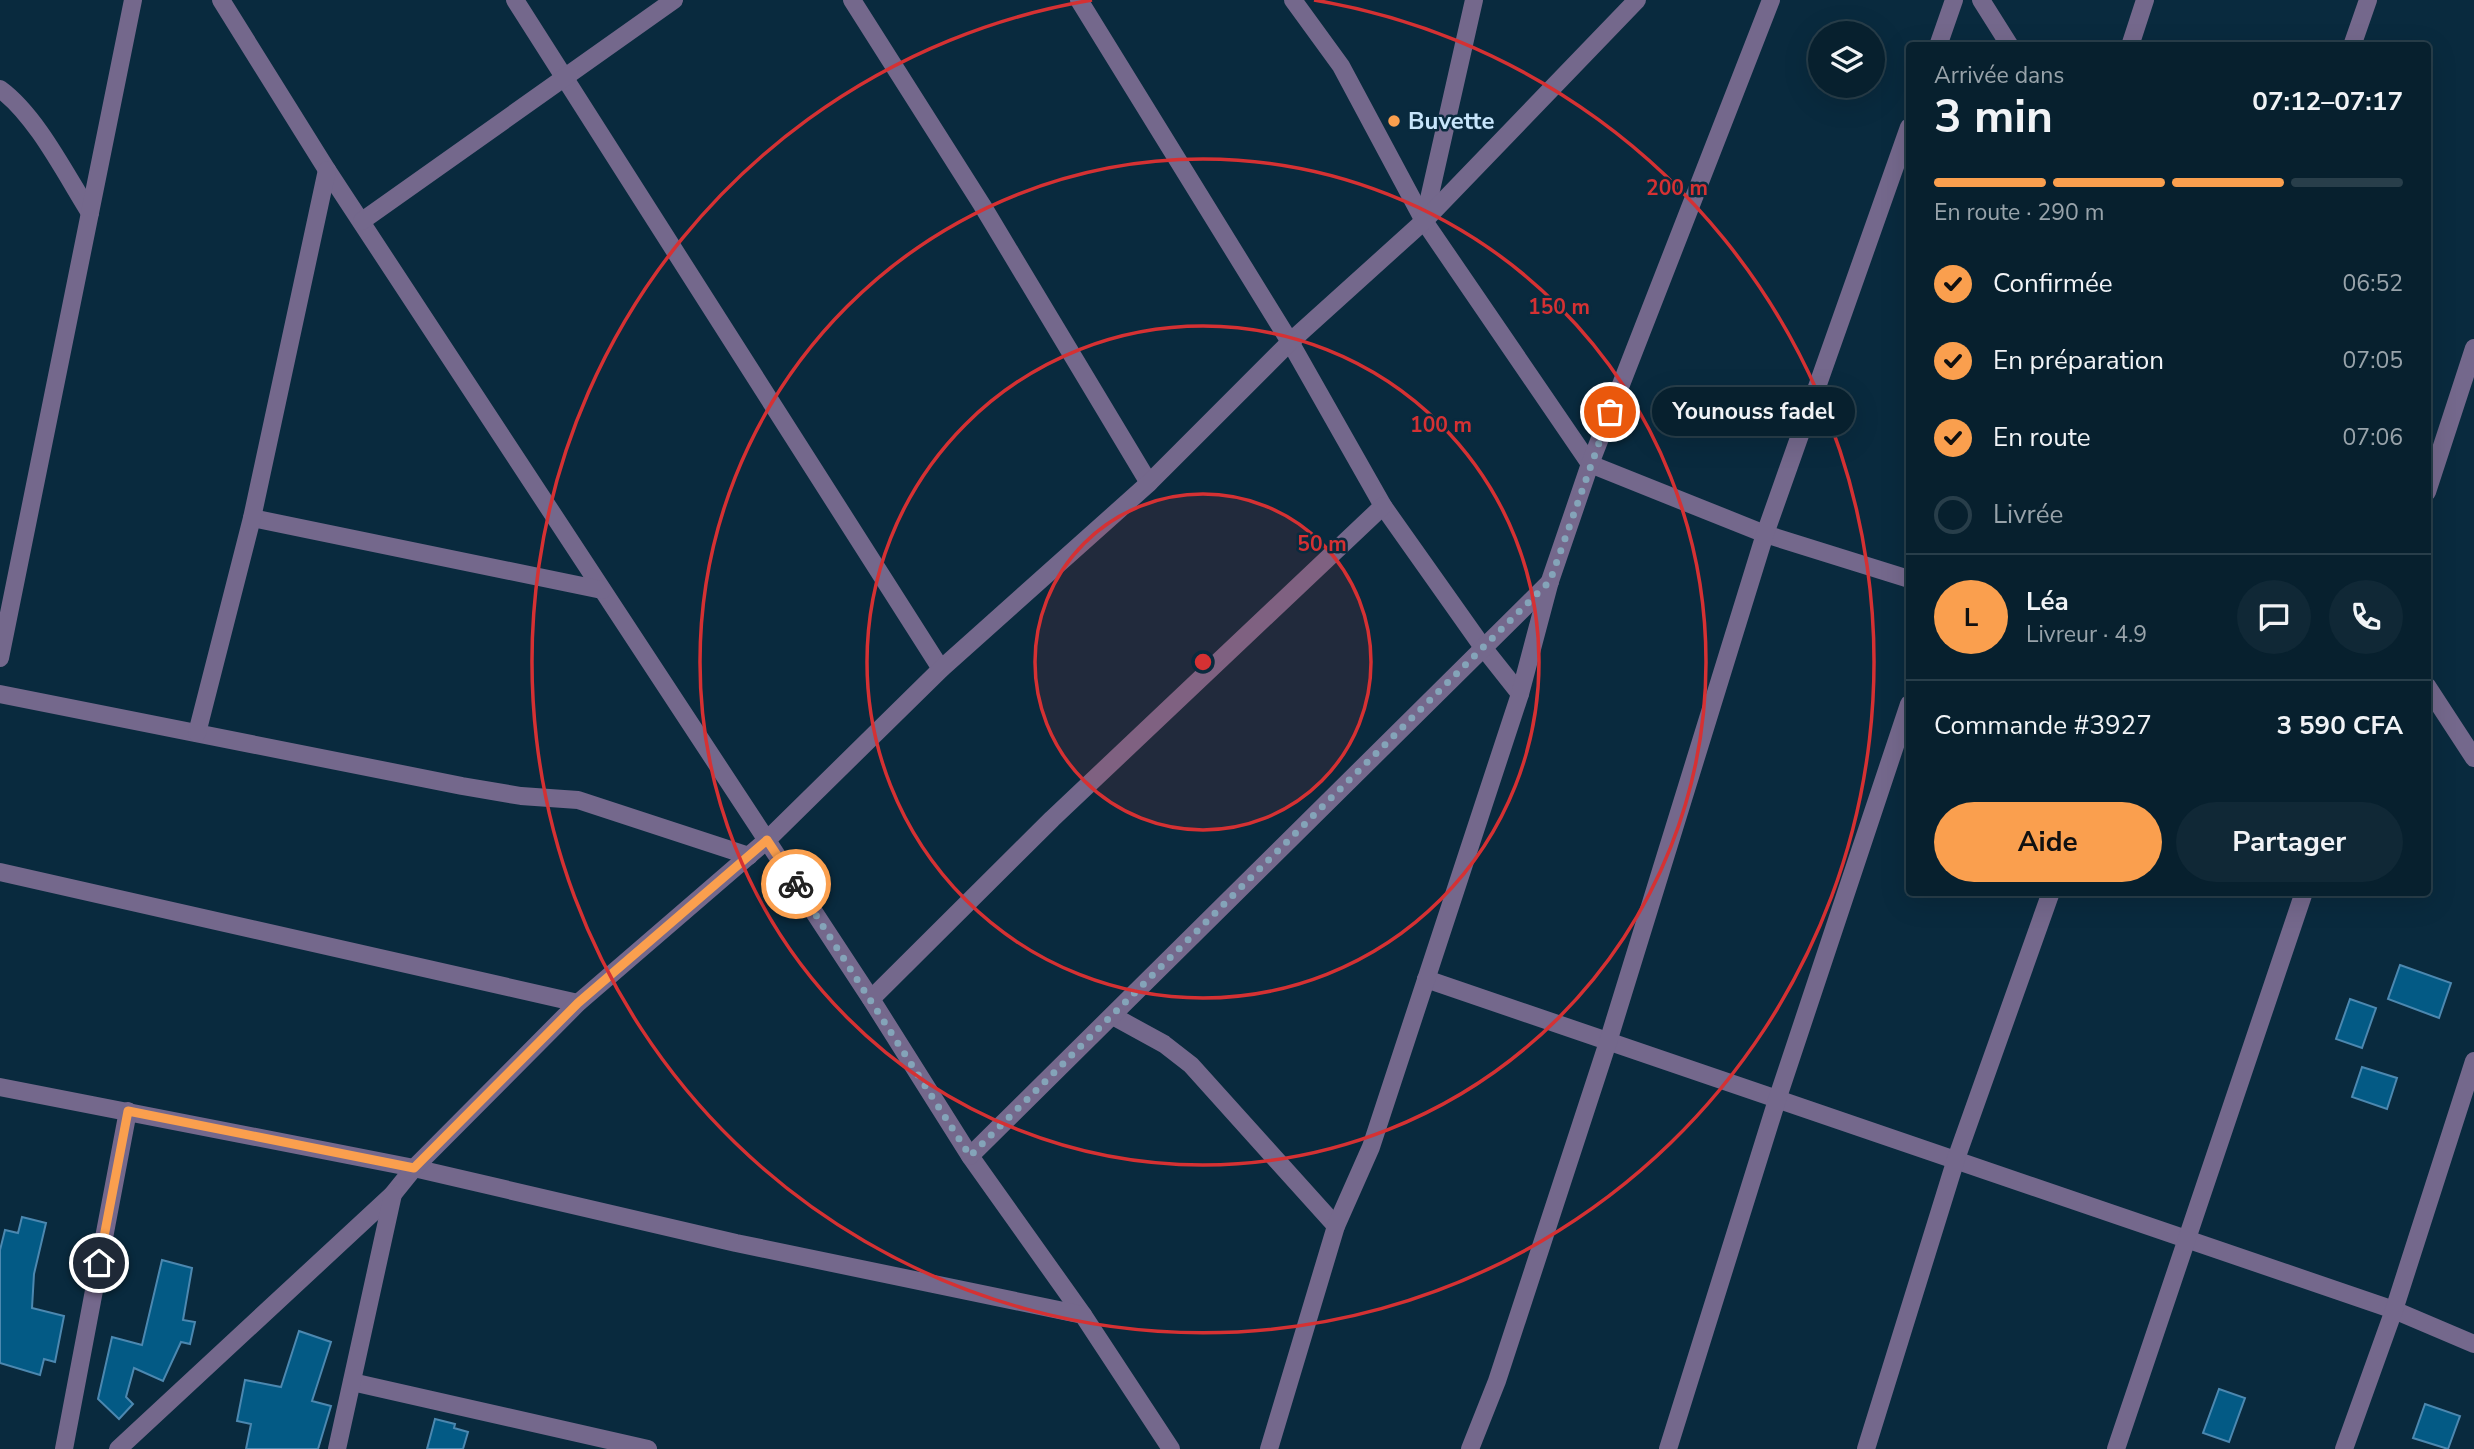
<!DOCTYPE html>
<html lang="fr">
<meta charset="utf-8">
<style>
:root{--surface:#07202e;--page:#102836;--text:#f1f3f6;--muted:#98a3aa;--line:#283e4a;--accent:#fa9f4e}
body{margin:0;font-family:"Nunito Sans",sans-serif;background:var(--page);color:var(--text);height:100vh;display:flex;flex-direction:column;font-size:26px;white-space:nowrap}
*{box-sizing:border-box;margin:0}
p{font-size:23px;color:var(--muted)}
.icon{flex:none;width:38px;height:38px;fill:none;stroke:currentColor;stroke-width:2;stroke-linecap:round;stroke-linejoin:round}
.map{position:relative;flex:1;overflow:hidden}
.panel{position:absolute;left:1906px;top:42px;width:525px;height:854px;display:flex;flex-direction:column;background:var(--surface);border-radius:7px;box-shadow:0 7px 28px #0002,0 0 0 2px var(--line)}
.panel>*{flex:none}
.controls{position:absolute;left:1808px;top:21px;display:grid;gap:14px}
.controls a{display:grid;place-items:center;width:77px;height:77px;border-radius:50%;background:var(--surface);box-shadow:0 7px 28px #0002,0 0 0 2px var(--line);font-size:35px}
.pin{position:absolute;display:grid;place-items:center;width:60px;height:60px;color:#fff;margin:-30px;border:4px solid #fff;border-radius:50%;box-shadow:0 2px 7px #0007}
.courier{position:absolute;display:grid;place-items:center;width:70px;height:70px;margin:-35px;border:5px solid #fa9f4e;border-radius:50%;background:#fff;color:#222;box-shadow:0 2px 9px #0007}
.bubble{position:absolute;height:49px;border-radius:24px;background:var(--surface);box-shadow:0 7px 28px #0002,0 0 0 2px var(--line);font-size:23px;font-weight:700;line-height:49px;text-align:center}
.headline em{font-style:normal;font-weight:700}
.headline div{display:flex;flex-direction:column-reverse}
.headline{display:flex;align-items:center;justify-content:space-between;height:119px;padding:0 28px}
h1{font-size:46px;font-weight:700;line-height:52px}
.bar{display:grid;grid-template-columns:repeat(4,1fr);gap:10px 7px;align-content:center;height:84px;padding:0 28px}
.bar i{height:9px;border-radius:5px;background:var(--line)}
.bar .on{background:var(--accent)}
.bar p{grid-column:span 4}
.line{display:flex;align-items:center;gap:18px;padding:0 28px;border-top:2px solid var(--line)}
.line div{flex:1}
.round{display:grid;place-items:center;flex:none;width:74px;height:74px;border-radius:37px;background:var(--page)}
ol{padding:0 28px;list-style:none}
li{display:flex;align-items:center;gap:21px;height:77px}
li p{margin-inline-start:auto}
li .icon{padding:7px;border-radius:50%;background:var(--accent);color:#111;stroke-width:4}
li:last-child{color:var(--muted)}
li i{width:38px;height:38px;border:4px solid var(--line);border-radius:50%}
.cta{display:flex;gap:14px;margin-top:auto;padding:14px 28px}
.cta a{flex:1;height:80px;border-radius:42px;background:var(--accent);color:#111;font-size:28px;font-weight:700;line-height:80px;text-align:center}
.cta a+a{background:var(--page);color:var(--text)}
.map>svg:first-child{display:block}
.building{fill:#035a85;stroke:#4c88b0;stroke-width:2}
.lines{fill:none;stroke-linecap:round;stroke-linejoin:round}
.minor{stroke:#74688c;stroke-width:18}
.done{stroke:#84a4b9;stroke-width:7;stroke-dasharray:0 12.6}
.route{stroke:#fa9f4e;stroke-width:9}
.ring{fill:none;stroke:#d53133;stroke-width:3.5}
.poi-dot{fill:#fa9f4e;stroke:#092a3e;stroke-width:2.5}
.labels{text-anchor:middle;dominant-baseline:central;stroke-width:5;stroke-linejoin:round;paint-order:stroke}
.poi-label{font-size:24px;font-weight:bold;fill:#c7e5fb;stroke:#092a3e;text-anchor:start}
.centre{fill:#d53133;stroke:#092a3e;stroke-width:3.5}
.ring-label{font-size:21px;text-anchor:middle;font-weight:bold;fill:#d53133;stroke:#092a3e;stroke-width:5;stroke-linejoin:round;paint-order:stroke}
</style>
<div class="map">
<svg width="2474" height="1449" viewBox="0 0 2474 1449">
<rect width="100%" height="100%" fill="#092a3e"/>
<g class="building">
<path d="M2400,965L2451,983L2439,1018L2388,999Z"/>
<path d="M2350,999L2376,1008L2362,1048L2336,1039Z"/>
<path d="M2362,1067L2397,1078L2387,1109L2352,1097Z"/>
<path d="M22,1217L46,1223L34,1274L32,1308L64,1316L55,1362L44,1359L40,1375L0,1363V1250L5,1230L18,1233Z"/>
<path d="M162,1260L192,1268L183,1320L195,1322L190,1344L181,1342L163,1381L134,1368L126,1397L133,1404L119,1419L98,1399L112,1337L142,1345Z"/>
<path d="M299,1331L331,1342L312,1401L331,1406L318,1449H246L251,1424L237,1421L245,1380L281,1387Z"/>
<path d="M2219,1389L2245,1398L2229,1442L2203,1433Z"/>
<path d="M2425,1404L2460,1416L2448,1449L2413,1438Z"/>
<path d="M435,1419L455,1424L454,1428L468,1432L463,1449H427Z"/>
</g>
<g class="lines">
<g class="minor">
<path d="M221,0L327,170L871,999L970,1156L1083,1315L1171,1449"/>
<path d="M515,0L941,669"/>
<path d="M852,0L982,205L1149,483"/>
<path d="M1079,0L1290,342L1383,506L1482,646L1520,694"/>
<path d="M1293,0L1341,66L1424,221"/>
<path d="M1474,0L1424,221L1590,464L1765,534L1909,579"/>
<path d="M1981,0L2010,46"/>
<path d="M1938,46L1954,0"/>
<path d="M2130,46L2145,0"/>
<path d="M2352,46L2368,0"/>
<path d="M0,89C36,115 66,175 90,213"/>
<path d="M362,221L674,0"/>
<path d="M2427,492L2474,348"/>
<path d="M252,518L602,590"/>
<path d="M0,658L133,0"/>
<path d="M2427,686L2474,758"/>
<path d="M0,694L462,786L521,796L578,800L749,856"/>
<path d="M197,733L252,518L327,170"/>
<path d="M0,872L578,1003"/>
<path d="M1426,979L2394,1310L2474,1344"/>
<path d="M871,999L1052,819L1383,506"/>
<path d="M1113,1016L1164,1044L1191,1065L1336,1226"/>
<path d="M0,1087L414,1168L736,1243L1083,1315"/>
<path d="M970,1156L1550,582"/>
<path d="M352,1382L648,1449"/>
<path d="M64,1449L128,1111"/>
<path d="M118,1449L393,1194L414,1168L578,1003L767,840L941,669L1149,483L1290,342L1424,221L1637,0"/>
<path d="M337,1449L393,1194"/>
<path d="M1269,1449L1336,1226L1371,1147L1520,694L1550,581L1590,464L1771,0"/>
<path d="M1470,1449L1497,1381L1608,1042L1765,534L1909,127"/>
<path d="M1668,1449L1777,1100L1909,704"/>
<path d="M1866,1449L1956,1159L2051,892"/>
<path d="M2116,1449L2304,892"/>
<path d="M2344,1449L2394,1310L2474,1061"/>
</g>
</g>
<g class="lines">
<path class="done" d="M796,884L970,1156L1550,581L1610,412"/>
<path class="route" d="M99,1263L128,1111L414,1168L578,1003L767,840L796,884"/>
</g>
<circle cx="1203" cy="662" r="168" fill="#d53133" fill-opacity=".12"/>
<g class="ring">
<circle cx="1203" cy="662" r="168"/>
<circle cx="1203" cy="662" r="336"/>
<circle cx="1203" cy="662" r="503"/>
<path d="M1314 0A671 671 0 1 1 1092 0"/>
</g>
<circle class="poi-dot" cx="1394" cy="121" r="7"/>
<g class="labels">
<g class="poi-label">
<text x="1408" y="121">Buvette</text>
</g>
</g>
<circle cx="1203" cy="662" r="10" class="centre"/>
<g class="ring-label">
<text x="1677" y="195">200 m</text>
<text x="1559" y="314">150 m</text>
<text x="1441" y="432">100 m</text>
<text x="1322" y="551">50 m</text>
</g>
</svg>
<div class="controls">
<a><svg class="icon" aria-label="layers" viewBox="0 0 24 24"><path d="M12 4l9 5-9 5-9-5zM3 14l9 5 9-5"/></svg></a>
</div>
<div class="pin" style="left:1610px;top:412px;background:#ea580c"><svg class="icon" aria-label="bag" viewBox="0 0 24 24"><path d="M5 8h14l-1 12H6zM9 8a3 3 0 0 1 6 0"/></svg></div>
<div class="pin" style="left:99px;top:1263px;background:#1f2937"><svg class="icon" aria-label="home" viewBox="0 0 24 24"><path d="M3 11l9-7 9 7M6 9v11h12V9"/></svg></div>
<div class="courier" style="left:796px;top:884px"><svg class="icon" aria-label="bike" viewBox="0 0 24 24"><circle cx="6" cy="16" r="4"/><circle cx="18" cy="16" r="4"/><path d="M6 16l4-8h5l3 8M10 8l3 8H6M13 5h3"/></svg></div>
<div class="bubble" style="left:1652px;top:387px;width:203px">Younouss fadel</div>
<section class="panel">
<div class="headline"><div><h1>3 min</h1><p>Arrivée dans</p></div><em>07:12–07:17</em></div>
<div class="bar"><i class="on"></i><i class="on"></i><i class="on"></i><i></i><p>En route · 290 m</p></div>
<ol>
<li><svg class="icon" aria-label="check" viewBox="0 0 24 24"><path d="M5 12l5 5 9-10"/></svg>Confirmée<p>06:52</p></li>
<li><svg class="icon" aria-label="check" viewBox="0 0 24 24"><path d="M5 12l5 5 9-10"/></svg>En préparation<p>07:05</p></li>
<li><svg class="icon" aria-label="check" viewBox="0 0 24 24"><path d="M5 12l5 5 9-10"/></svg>En route<p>07:06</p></li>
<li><i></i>Livrée</li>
</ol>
<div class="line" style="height:126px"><b class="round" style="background:var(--accent);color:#111">L</b><div><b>Léa</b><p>Livreur · 4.9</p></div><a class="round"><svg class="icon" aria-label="chat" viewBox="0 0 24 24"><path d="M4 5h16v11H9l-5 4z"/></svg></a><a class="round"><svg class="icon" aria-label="phone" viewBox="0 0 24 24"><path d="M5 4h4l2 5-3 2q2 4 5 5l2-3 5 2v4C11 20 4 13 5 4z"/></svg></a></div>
<div class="line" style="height:91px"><div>Commande #3927</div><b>3 590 CFA</b></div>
<div class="cta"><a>Aide</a><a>Partager</a></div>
</section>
</div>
